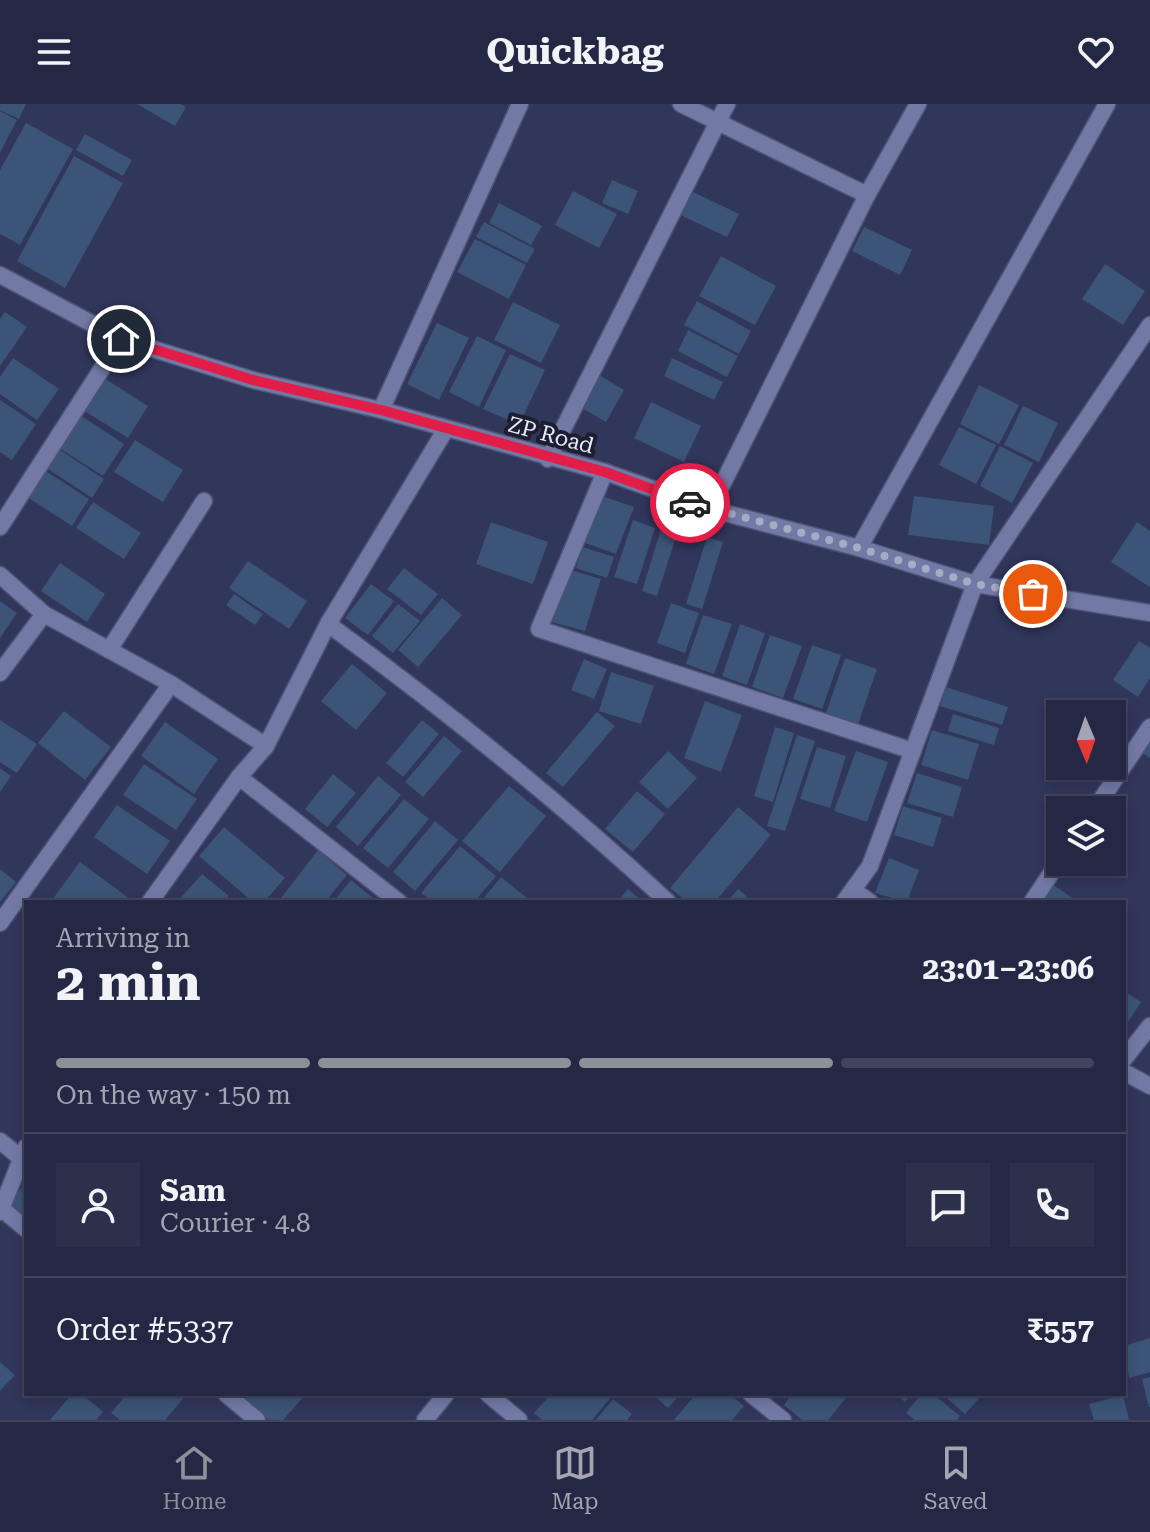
<!DOCTYPE html>
<meta charset="utf-8">
<style>
:root{--surface:#252844;--page:#2d304b;--text:#f1f3f6;--muted:#a3a6b2;--line:#42445d;--accent:#8c9099}
body{margin:0;font-family:"Roboto Serif",serif;background:var(--page);color:var(--text);height:100vh;display:flex;flex-direction:column;font-size:30px;white-space:nowrap}
*{box-sizing:border-box;margin:0}
p{font-size:26px;color:var(--muted)}
.icon{flex:none;width:44px;height:44px;fill:none;stroke:currentColor;stroke-width:2;stroke-linecap:round;stroke-linejoin:round}
.map{position:relative;flex:1;overflow:hidden}
.sheet{position:absolute;left:24px;top:796px;width:1102px;height:496px;display:flex;flex-direction:column;background:var(--surface);border-radius:0px;box-shadow:0 4px 12px #0003,0 0 0 2px var(--line)}
.sheet>*{flex:none}
.needle{width:52px;rotate:178deg}
.tools{position:absolute;left:1046px;top:596px;display:grid;gap:16px}
.tools a{display:grid;place-items:center;width:80px;height:80px;border-radius:0px;background:var(--surface);box-shadow:0 4px 12px #0003,0 0 0 2px var(--line);font-size:40px}
.pin{position:absolute;display:grid;place-items:center;width:68px;height:68px;color:#fff;margin:-34px;border:4px solid #fff;border-radius:50%;box-shadow:0 2px 8px #0007}
.courier{position:absolute;display:grid;place-items:center;width:80px;height:80px;margin:-40px;border:6px solid #e11d48;border-radius:50%;background:#fff;color:#222;box-shadow:0 2px 10px #0007}
.summary em{font-style:normal;font-weight:700}
.summary div{display:flex;flex-direction:column-reverse}
.summary{display:flex;align-items:center;justify-content:space-between;height:136px;padding:0 32px}
h1{font-size:52px;font-weight:700;line-height:60px}
.bar{display:grid;grid-template-columns:repeat(4,1fr);gap:12px 8px;align-content:center;height:96px;padding:0 32px}
.bar i{height:10px;border-radius:6px;background:var(--line)}
.bar .current{background:var(--accent)}
.bar p{grid-column:span 4}
.line{display:flex;align-items:center;gap:20px;padding:0 32px;border-top:2px solid var(--line)}
.line div{flex:1}
.round{display:grid;place-items:center;flex:none;width:84px;height:84px;border-radius:0px;background:var(--page)}
header{display:flex;justify-content:space-between;align-items:center;height:104px;padding:0 32px;background:var(--surface);font-size:36px;font-weight:700}
.tab-bar{display:flex;justify-content:space-around;align-items:center;height:112px;border-top:2px solid var(--line);background:var(--surface);font-size:22px;color:var(--muted)}
.tab-bar a{display:grid;justify-items:center;gap:4px}
.tab-bar .current{color:var(--accent)}
.map>svg:first-child{display:block}
.building{fill:#3b5477}
.lines{fill:none;stroke-linecap:round;stroke-linejoin:round}
.minor-casing{stroke:#4e5375;stroke-width:19}
.tertiary-casing{stroke:#4e5375;stroke-width:19}
.minor{stroke:#7279a5;stroke-width:16}
.tertiary{stroke:#7279a5;stroke-width:16}
.done{stroke:#a7acc5;stroke-width:8;stroke-dasharray:0 14.4}
.route{stroke:#e11d48;stroke-width:10}
.labels{text-anchor:middle;dominant-baseline:central;stroke-width:8;stroke-linejoin:round;paint-order:stroke}
.street-label{font-size:22px;fill:#e7ebfe;stroke:#1d1f30}
</style>
<header><svg class="icon" aria-label="menu" viewBox="0 0 24 24"><path d="M4 6h16M4 12h16M4 18h16"/></svg>Quickbag<svg class="icon" aria-label="heart" viewBox="0 0 24 24"><path d="M12 20l-8-8c-3-5 5-10 8-4 3-6 11-1 8 4z"/></svg></header>
<div class="map">
<svg width="1150" height="1316" viewBox="0 0 1150 1316">
<rect width="100%" height="100%" fill="#31365b"/>
<g class="building">
<path d="M0,0H26L19,15L0,6Z"/>
<path d="M137,0H180L186,3L175,22Z"/>
<path d="M0,7L17,16L0,49Z"/>
<path d="M26,19L73,45L20,141L0,130V66Z"/>
<path d="M85,30L132,56L123,72L76,46Z"/>
<path d="M74,52L123,79L65,184L17,157Z"/>
<path d="M612,76L638,87L628,110L602,99Z"/>
<path d="M689,86L739,110L727,133L678,110Z"/>
<path d="M573,87L617,110L599,144L555,121Z"/>
<path d="M499,99L542,122L531,141L489,119Z"/>
<path d="M484,118L535,145L527,159L476,133Z"/>
<path d="M864,123L912,146L900,171L852,147Z"/>
<path d="M475,135L526,161L509,195L457,168Z"/>
<path d="M721,152L776,182L755,221L699,192Z"/>
<path d="M1105,160L1145,187L1123,221L1082,195Z"/>
<path d="M697,197L751,227L739,250L684,221Z"/>
<path d="M513,198L560,221L541,259L494,236Z"/>
<path d="M5,208L27,223L0,262V215Z"/>
<path d="M437,219L469,234L439,296L407,280Z"/>
<path d="M688,226L738,252L727,273L678,247Z"/>
<path d="M477,232L506,246L479,303L449,288Z"/>
<path d="M510,250L545,266L519,321L483,305Z"/>
<path d="M13,254L59,285L37,316L0,290V273Z"/>
<path d="M672,254L723,278L714,296L664,272Z"/>
<path d="M599,271L624,286L606,318L580,303Z"/>
<path d="M104,274L148,302L128,334L83,306Z"/>
<path d="M979,281L1019,301L999,340L960,320Z"/>
<path d="M0,296L36,320L12,356L0,348Z"/>
<path d="M651,298L701,322L684,358L634,334Z"/>
<path d="M1023,302L1058,319L1039,358L1004,341Z"/>
<path d="M80,311L124,340L103,372L59,344Z"/>
<path d="M959,323L996,341L976,380L939,361Z"/>
<path d="M135,336L183,366L163,398L114,368Z"/>
<path d="M1000,342L1033,359L1012,399L980,382Z"/>
<path d="M57,344L104,375L92,394L45,363Z"/>
<path d="M44,366L89,395L72,422L27,393Z"/>
<path d="M599,391L634,403L616,450L582,438Z"/>
<path d="M914,392L994,402L989,441L908,431Z"/>
<path d="M93,398L141,429L124,455L76,424Z"/>
<path d="M633,416L655,424L637,480L614,473Z"/>
<path d="M491,418L548,438L533,480L476,460Z"/>
<path d="M1137,418L1150,427V483L1111,458Z"/>
<path d="M661,425L677,430L657,492L642,487Z"/>
<path d="M707,433L723,438L702,505L686,500Z"/>
<path d="M583,443L614,453L607,474L576,464Z"/>
<path d="M248,457L307,497L289,525L229,484Z"/>
<path d="M60,459L105,490L87,518L41,487Z"/>
<path d="M404,464L438,490L421,511L387,485Z"/>
<path d="M567,465L601,475L585,527L552,518Z"/>
<path d="M371,480L394,497L368,531L345,514Z"/>
<path d="M234,490L263,510L255,521L226,501Z"/>
<path d="M442,494L462,511L418,563L398,546Z"/>
<path d="M0,497L17,509L0,534Z"/>
<path d="M671,499L699,509L685,549L657,539Z"/>
<path d="M398,500L420,517L393,549L372,532Z"/>
<path d="M703,511L732,520L714,570L686,560Z"/>
<path d="M740,520L765,529L747,581L722,572Z"/>
<path d="M770,531L802,542L783,594L752,583Z"/>
<path d="M1139,537L1150,544V574L1138,593L1113,576Z"/>
<path d="M812,541L841,551L822,605L793,595Z"/>
<path d="M845,554L877,565L858,620L826,609Z"/>
<path d="M584,555L607,565L594,595L571,586Z"/>
<path d="M352,560L387,589L356,626L321,597Z"/>
<path d="M611,568L654,582L641,620L599,607Z"/>
<path d="M946,583L1008,603L1002,621L940,602Z"/>
<path d="M705,597L742,611L721,668L684,654Z"/>
<path d="M64,607L111,643L85,676L38,639Z"/>
<path d="M597,608L615,622L563,683L546,669Z"/>
<path d="M953,610L999,624L994,641L948,627Z"/>
<path d="M0,616L37,640L17,669L0,658Z"/>
<path d="M422,616L439,630L403,673L386,659Z"/>
<path d="M165,618L218,655L194,690L141,652Z"/>
<path d="M775,623L794,629L773,698L754,692Z"/>
<path d="M932,626L979,640L968,676L921,661Z"/>
<path d="M1150,627V654L1137,645Z"/>
<path d="M797,631L815,637L785,727L767,722Z"/>
<path d="M444,632L462,647L423,693L405,678Z"/>
<path d="M817,643L846,652L830,704L800,695Z"/>
<path d="M668,647L697,674L668,705L639,678Z"/>
<path d="M856,647L888,658L867,718L834,707Z"/>
<path d="M144,660L197,695L176,726L123,691Z"/>
<path d="M0,664L11,672L0,688Z"/>
<path d="M917,669L962,683L953,713L907,699Z"/>
<path d="M333,670L356,689L327,723L305,705Z"/>
<path d="M378,672L401,691L358,742L336,723Z"/>
<path d="M509,682L546,712L500,768L462,737Z"/>
<path d="M637,687L665,710L633,748L605,725Z"/>
<path d="M404,695L429,715L388,764L363,744Z"/>
<path d="M117,701L170,737L147,770L94,733Z"/>
<path d="M903,702L942,714L933,743L894,731Z"/>
<path d="M738,703L771,731L715,798H687L670,784Z"/>
<path d="M435,717L458,736L415,787L393,768Z"/>
<path d="M224,723L285,774L264,798H253L199,752Z"/>
<path d="M460,742L496,772L474,798H433L421,789Z"/>
<path d="M318,746L347,771L325,798H278Z"/>
<path d="M889,754L919,766L907,798L875,789Z"/>
<path d="M80,758L130,795L128,798L52,796Z"/>
<path d="M0,765L16,778L0,798Z"/>
<path d="M202,770L229,792L223,798H177Z"/>
<path d="M501,773L532,798L482,796Z"/>
<path d="M351,776L378,798H333Z"/>
<path d="M1052,780L1078,798H1049L1042,793Z"/>
<path d="M628,785L643,798H617Z"/>
<path d="M738,785L753,798H727Z"/>
<path d="M1124,887L1141,898L1124,924Z"/>
<path d="M26,1079V1117L7,1101Z"/>
<path d="M1150,1234V1268L1129,1274L1124,1242Z"/>
<path d="M0,1258L15,1271L0,1287Z"/>
<path d="M1150,1273V1303H1149L1142,1275Z"/>
<path d="M72,1290H82L103,1308L96,1316H50Z"/>
<path d="M127,1290H187L165,1316H120L111,1309Z"/>
<path d="M250,1290H306L283,1316H269L245,1296Z"/>
<path d="M551,1290H610L612,1292L592,1316H542L534,1309Z"/>
<path d="M652,1290H681L668,1304Z"/>
<path d="M696,1290H730L744,1302L732,1316H674Z"/>
<path d="M792,1290H849L828,1316H802L784,1301Z"/>
<path d="M895,1290H912L905,1298Z"/>
<path d="M921,1290H933L960,1312L957,1316H915L906,1309Z"/>
<path d="M942,1290H983L965,1310Z"/>
<path d="M1123,1291L1129,1316H1094L1089,1300Z"/>
<path d="M613,1295L632,1310L627,1316H596Z"/>
</g>
<g class="lines">
<g class="minor-casing">
<g id="minor">
<path d="M681,0L867,91"/>
<path d="M381,306L520,0"/>
<path d="M548,355L727,0"/>
<path d="M605,368L539,525L913,647"/>
<path d="M710,405L867,91L918,0"/>
<path d="M0,423L121,235"/>
<path d="M859,444L1107,0"/>
<path d="M0,471L44,510L171,580L266,642"/>
<path d="M328,520C447,607 560,698 668,798"/>
<path d="M109,546L204,397"/>
<path d="M0,569L44,510"/>
<path d="M239,673L399,798"/>
<path d="M1094,706L1150,623"/>
<path d="M853,786L870,798"/>
<path d="M150,798L239,673L266,642L328,520L446,325"/>
<path d="M844,798L870,762L975,480L1150,221"/>
<path d="M1032,798L1060,756"/>
<path d="M0,819L171,580"/>
<path d="M1124,955L1150,922"/>
<path d="M1124,968L1150,982"/>
<path d="M0,1037L21,1054"/>
<path d="M2,1105L26,1125"/>
<path d="M0,1108L26,1043"/>
<path d="M226,1290L257,1316"/>
<path d="M488,1290L519,1316"/>
<path d="M751,1290L783,1316"/>
<path d="M425,1316L446,1290"/>
</g>
</g>
<g class="tertiary-casing">
<path id="tertiary" d="M0,171L121,235L253,276L381,306L605,368L710,405L859,444L975,480L1150,509"/>
</g>
<use href="#minor" class="minor"/>
<use href="#tertiary" class="tertiary"/>
</g>
<g class="lines">
<path class="done" d="M690,399L859,444L975,480L1033,490"/>
<path class="route" d="M121,235L253,276L381,306L605,368L690,399"/>
</g>
<g class="labels">
<g class="street-label">
<text transform="translate(551 331) rotate(15)">ZP Road</text>
</g>
</g>
</svg>
<div class="tools">
<a><svg class="needle" viewBox="-14 -14 28 28"><path d="M0-13l5 13h-10z" fill="#e53935"/><path d="M0 13l5-13h-10z" fill="#a3a6b2"/></svg></a>
<a><svg class="icon" aria-label="layers" viewBox="0 0 24 24"><path d="M12 4l9 5-9 5-9-5zM3 14l9 5 9-5"/></svg></a>
</div>
<div class="pin" style="left:1033px;top:490px;background:#ea580c"><svg class="icon" aria-label="bag" viewBox="0 0 24 24"><path d="M5 8h14l-1 12H6zM9 8a3 3 0 0 1 6 0"/></svg></div>
<div class="pin" style="left:121px;top:235px;background:#1f2937"><svg class="icon" aria-label="home" viewBox="0 0 24 24"><path d="M3 11l9-7 9 7M6 9v11h12V9"/></svg></div>
<div class="courier" style="left:690px;top:399px"><svg class="icon" aria-label="car" viewBox="0 0 24 24"><path d="M5 17H2v-5l4-1 3-4h7l3 4 3 1v5h-3M9 17h6M6 11h13"/><circle cx="7" cy="17" r="2"/><circle cx="17" cy="17" r="2"/></svg></div>
<section class="sheet">
<div class="summary"><div><h1>2 min</h1><p>Arriving in</p></div><em>23:01–23:06</em></div>
<div class="bar"><i class="current"></i><i class="current"></i><i class="current"></i><i></i><p>On the way · 150 m</p></div>
<div class="line" style="height:144px"><a class="round"><svg class="icon" aria-label="person" viewBox="0 0 24 24"><circle cx="12" cy="8" r="4"/><path d="M4 21q1-7 8-7t8 7"/></svg></a><div><b>Sam</b><p>Courier · 4.8</p></div><a class="round"><svg class="icon" aria-label="chat" viewBox="0 0 24 24"><path d="M4 5h16v11H9l-5 4z"/></svg></a><a class="round"><svg class="icon" aria-label="phone" viewBox="0 0 24 24"><path d="M5 4h4l2 5-3 2q2 4 5 5l2-3 5 2v4C11 20 4 13 5 4z"/></svg></a></div>
<div class="line" style="height:104px"><div>Order #5337</div><b>₹557</b></div>
</section>
</div>
<nav class="tab-bar">
<a class="current"><svg class="icon" aria-label="home" viewBox="0 0 24 24"><path d="M3 11l9-7 9 7M6 9v11h12V9"/></svg>Home</a>
<a><svg class="icon" aria-label="map" viewBox="0 0 24 24"><path d="M3 6l6-2 6 2 6-2v14l-6 2-6-2-6 2zM9 4v14M15 6v14"/></svg>Map</a>
<a><svg class="icon" aria-label="saved" viewBox="0 0 24 24"><path d="M7 4h10v16l-5-4-5 4z"/></svg>Saved</a>
</nav>
